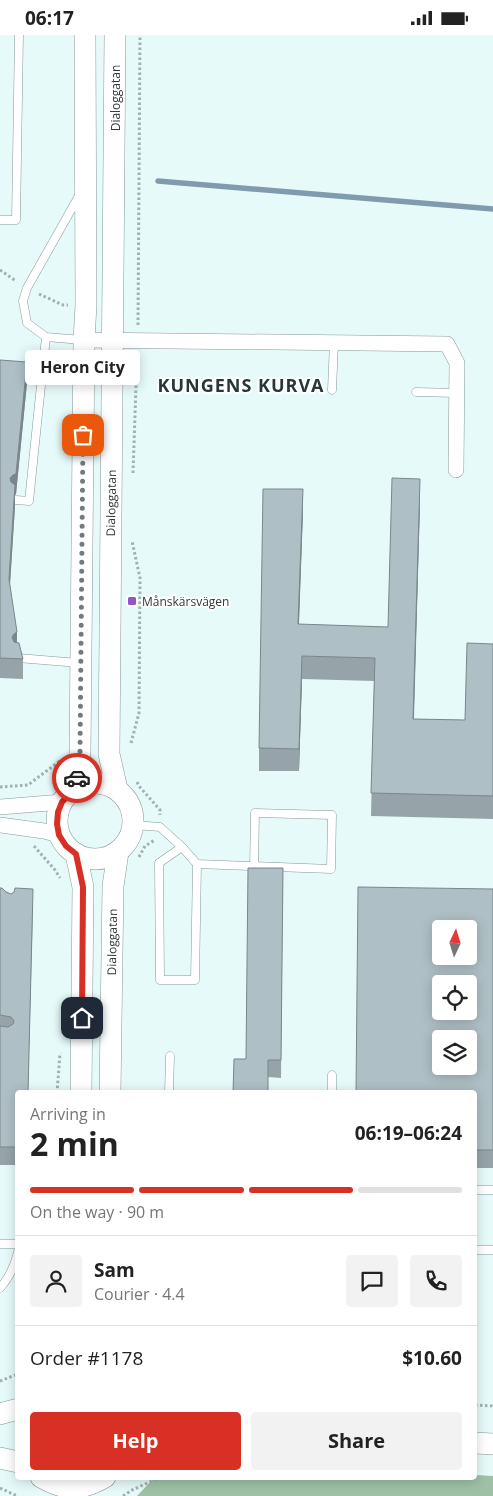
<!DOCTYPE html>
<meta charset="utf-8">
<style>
:root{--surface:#fff;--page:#f2f2f2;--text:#222;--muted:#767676;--line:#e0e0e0;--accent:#d93025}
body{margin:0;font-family:"Open Sans",sans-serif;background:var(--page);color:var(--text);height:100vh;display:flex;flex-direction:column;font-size:19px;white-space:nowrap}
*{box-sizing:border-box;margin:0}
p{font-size:16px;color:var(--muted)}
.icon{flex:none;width:28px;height:28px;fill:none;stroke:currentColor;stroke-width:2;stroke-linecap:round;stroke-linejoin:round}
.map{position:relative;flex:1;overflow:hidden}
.side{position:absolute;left:15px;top:1055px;width:462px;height:390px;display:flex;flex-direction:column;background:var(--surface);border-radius:5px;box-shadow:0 2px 12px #0003}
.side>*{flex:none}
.needle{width:32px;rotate:4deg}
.fabs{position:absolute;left:432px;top:885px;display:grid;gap:10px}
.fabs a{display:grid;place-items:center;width:45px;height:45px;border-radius:5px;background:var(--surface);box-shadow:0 2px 12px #0003;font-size:25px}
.pin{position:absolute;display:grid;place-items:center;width:42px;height:42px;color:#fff;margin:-21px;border-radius:10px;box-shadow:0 2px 8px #0006}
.courier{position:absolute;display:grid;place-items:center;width:50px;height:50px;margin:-25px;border:4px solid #d93025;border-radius:50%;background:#fff;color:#222;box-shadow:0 1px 6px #0007}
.bubble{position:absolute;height:35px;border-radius:5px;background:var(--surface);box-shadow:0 2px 12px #0003;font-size:16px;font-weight:700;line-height:35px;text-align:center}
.overview em{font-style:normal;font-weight:700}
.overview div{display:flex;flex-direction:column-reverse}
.overview{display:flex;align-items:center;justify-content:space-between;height:85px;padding:0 15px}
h1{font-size:32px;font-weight:700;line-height:38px}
.bar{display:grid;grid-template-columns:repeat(4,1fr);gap:8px 5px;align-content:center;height:60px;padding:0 15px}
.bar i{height:6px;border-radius:4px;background:var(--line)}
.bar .on{background:var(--accent)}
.bar p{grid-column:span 4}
.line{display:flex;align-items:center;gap:12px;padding:0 15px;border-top:1px solid var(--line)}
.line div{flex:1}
.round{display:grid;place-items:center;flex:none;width:52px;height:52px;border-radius:5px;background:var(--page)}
.button{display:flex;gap:10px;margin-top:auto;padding:10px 15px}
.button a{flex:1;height:58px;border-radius:5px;background:var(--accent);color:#fff;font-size:20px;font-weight:700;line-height:58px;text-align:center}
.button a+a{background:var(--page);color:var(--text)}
.status{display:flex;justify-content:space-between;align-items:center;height:35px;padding:0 25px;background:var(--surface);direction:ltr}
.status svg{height:14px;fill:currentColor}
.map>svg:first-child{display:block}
.forest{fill:#9ec1a6}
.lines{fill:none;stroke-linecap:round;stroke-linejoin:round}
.stream{stroke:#809bae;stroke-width:5.5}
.lane-casing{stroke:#869898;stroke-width:9}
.street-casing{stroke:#869898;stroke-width:16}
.secondary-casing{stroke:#869898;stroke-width:22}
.path{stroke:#a1b0b0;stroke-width:3;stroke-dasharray:2.5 2.5;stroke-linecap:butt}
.lane{stroke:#fff;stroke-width:8}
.street{stroke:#fff;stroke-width:15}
.secondary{stroke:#fff;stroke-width:21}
.wall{fill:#96a4a9}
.shaded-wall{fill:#7a868a}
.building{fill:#aebfc5;stroke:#7a868a;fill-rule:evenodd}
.done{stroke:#707c7c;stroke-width:5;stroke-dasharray:0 9}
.route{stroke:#d93025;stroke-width:6}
.poi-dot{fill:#9354ca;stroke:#fff;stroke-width:2}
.labels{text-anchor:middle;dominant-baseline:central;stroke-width:4;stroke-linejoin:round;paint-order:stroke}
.street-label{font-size:12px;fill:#303838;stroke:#fff}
.poi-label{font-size:12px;fill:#303838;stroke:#fff;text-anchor:start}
.district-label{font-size:18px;font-weight:bold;letter-spacing:1px;fill:#273737;stroke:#fff}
</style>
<div class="status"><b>06:17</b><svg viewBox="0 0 49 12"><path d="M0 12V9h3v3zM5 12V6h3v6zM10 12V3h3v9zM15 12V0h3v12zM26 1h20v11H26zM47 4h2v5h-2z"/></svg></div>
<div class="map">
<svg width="493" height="1461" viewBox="0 0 493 1461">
<rect width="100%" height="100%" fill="#e7fafa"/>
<path class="forest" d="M475,1440L493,1441V1461H137L153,1444L475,1442Z"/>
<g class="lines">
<path class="stream" d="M158,146L493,174"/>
<g class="lane-casing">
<g id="lane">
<path d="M0,185H16L19,0"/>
<path d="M46,302L27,288L23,266L27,253L80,159"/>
<path d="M332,355L334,307"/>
<path d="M416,357L457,358"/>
<path d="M16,465L29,466L46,302L82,305"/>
<path d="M18,623L79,628"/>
<path d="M134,790L160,792L182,812L197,829L331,834L332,780L255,778L254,832"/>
<path d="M182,812L159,828L160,945H195L197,829"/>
<path d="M169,1058L170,1021"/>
<path d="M332,1058V1040"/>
<path d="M475,1155H493"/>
<path d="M0,1209H18"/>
<path d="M475,1215H493"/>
<path d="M0,1253C9,1243 15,1230 18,1217"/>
</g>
</g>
<g class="street-casing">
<g id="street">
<path d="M84,305L447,309L457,328L456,435"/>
<path d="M0,772L62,767"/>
<path d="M0,790L44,796L59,800"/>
</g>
</g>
<g class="secondary-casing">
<g id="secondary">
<path d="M115,0L109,719L117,754"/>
<circle cx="95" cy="786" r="38"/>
<path d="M74,754L79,735L80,718L84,305L86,270L85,0"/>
<path d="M76,819L83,852L81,1058"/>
<path d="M110,1058L113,851L118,817"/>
<path d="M0,1379L18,1374"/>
<path d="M475,1408L493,1409"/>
<path d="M0,1423L18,1427"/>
<path d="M41,1442C65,1456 81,1456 105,1442"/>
</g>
</g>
<g class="path">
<path d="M0,235L16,246"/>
<path d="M39,259L63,270H68"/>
<path d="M138,290L140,0"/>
<path d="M133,438L137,322"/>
<path d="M131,708L139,678L140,543L132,506"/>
<path d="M137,747L139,751L160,775V780"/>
<path d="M0,752L28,750L61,725"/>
<path d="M34,811L55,835L60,843"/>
<path d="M139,822L145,811L155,805"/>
<path d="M57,1058L60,1018"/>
<path d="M0,1346L18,1339"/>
<path d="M475,1370L493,1371"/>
<path d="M0,1453L17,1461"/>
<path d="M123,1461L132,1455L161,1442"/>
</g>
<use href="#lane" class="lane"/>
<use href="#street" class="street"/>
<use href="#secondary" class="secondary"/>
</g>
<g class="wall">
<path d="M0,325L27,348L16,459L15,460V471L10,550L17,607L23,624V644L0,643Z"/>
<path d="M420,467L414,684L465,685L493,609V784L371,781L374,646L302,644L299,736H259V713L303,476L299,590L388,592Z"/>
<path d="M283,833L281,1043L268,1042L246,1024Z"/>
<path d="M0,853L33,872L28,1058H18V1130H0Z"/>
<path d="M493,854V1133H475V1058Z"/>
</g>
<g class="shaded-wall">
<path d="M27,327V348L16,459L15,460V471L9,564L10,443Z"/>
<path d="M420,444V467L413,707V684Z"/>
<path d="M303,454V476L298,612V589Z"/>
<path d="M17,597V618L12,602L14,599Z"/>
<path d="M302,621V644L299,736V714Z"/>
</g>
<g class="building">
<path d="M0,325L27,327L16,439L13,440L10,443L11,447L15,450L9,544L17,597L14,599L12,602L14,607L19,608L23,624L0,623Z"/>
<path d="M392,443L420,444L413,684L465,685L467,608L493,609V761L371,758L375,623L302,621L299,714L259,713L263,454H303L298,589L388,592Z"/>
<path d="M248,833H283L281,1025H268V1058H233L234,1024H246Z"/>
<path d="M358,852L493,854V1115H475V1058H356ZM441,894H469V921H441ZM441,949H469V976H441ZM441,1004H469V1031H441Z"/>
<path d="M0,853H2L6,857L11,859L14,857L15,853L33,854L28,1058H18V1112H0V991L8,992L13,989L14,986L11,982L0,980Z"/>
</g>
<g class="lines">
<path class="done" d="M77,743L80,718L83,400"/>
<path class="route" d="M77,743L74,754L62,767L58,777L57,789L59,800L66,811L76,819L83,852L82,983"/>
</g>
<rect class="poi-dot" x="127" y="561" width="10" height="10" rx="2.5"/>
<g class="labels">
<g class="street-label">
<text transform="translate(115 63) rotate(-90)">Dialoggatan</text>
<text transform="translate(111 468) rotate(-89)">Dialoggatan</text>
<text transform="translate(112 907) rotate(-89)">Dialoggatan</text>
</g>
<g class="poi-label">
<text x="142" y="566">Månskärsvägen</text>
</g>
<g class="district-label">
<text x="241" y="350">KUNGENS KURVA</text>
</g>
</g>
</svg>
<div class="fabs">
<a><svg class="needle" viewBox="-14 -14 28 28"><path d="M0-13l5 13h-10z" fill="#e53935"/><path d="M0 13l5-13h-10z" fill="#767676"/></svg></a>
<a><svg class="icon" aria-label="locate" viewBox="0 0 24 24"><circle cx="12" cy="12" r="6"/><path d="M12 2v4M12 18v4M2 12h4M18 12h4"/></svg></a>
<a><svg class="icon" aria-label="layers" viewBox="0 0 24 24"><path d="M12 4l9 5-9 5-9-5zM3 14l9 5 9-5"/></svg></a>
</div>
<div class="pin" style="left:83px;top:400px;background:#ea580c"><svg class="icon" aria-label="bag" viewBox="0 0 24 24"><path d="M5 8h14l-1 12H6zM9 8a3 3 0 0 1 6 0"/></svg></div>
<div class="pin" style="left:82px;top:983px;background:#1f2937"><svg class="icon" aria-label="home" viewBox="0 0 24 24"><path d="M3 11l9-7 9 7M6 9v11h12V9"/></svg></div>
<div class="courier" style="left:77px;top:743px"><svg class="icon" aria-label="car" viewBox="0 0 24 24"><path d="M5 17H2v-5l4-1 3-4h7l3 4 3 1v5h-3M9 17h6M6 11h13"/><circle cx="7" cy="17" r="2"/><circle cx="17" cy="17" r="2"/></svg></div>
<div class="bubble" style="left:25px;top:315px;width:115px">Heron City</div>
<section class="side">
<div class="overview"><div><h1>2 min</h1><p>Arriving in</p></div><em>06:19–06:24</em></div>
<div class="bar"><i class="on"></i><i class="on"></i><i class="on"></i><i></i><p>On the way · 90 m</p></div>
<div class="line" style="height:90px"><a class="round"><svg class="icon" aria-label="person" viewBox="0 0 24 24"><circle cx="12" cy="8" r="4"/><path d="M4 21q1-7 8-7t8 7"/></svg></a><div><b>Sam</b><p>Courier · 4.4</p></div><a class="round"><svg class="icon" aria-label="chat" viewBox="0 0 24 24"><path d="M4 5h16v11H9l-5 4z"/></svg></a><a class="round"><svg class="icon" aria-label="phone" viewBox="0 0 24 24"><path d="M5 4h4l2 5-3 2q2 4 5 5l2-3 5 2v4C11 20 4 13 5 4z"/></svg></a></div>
<div class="line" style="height:65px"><div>Order #1178</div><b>$10.60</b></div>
<div class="button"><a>Help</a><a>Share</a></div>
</section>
</div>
